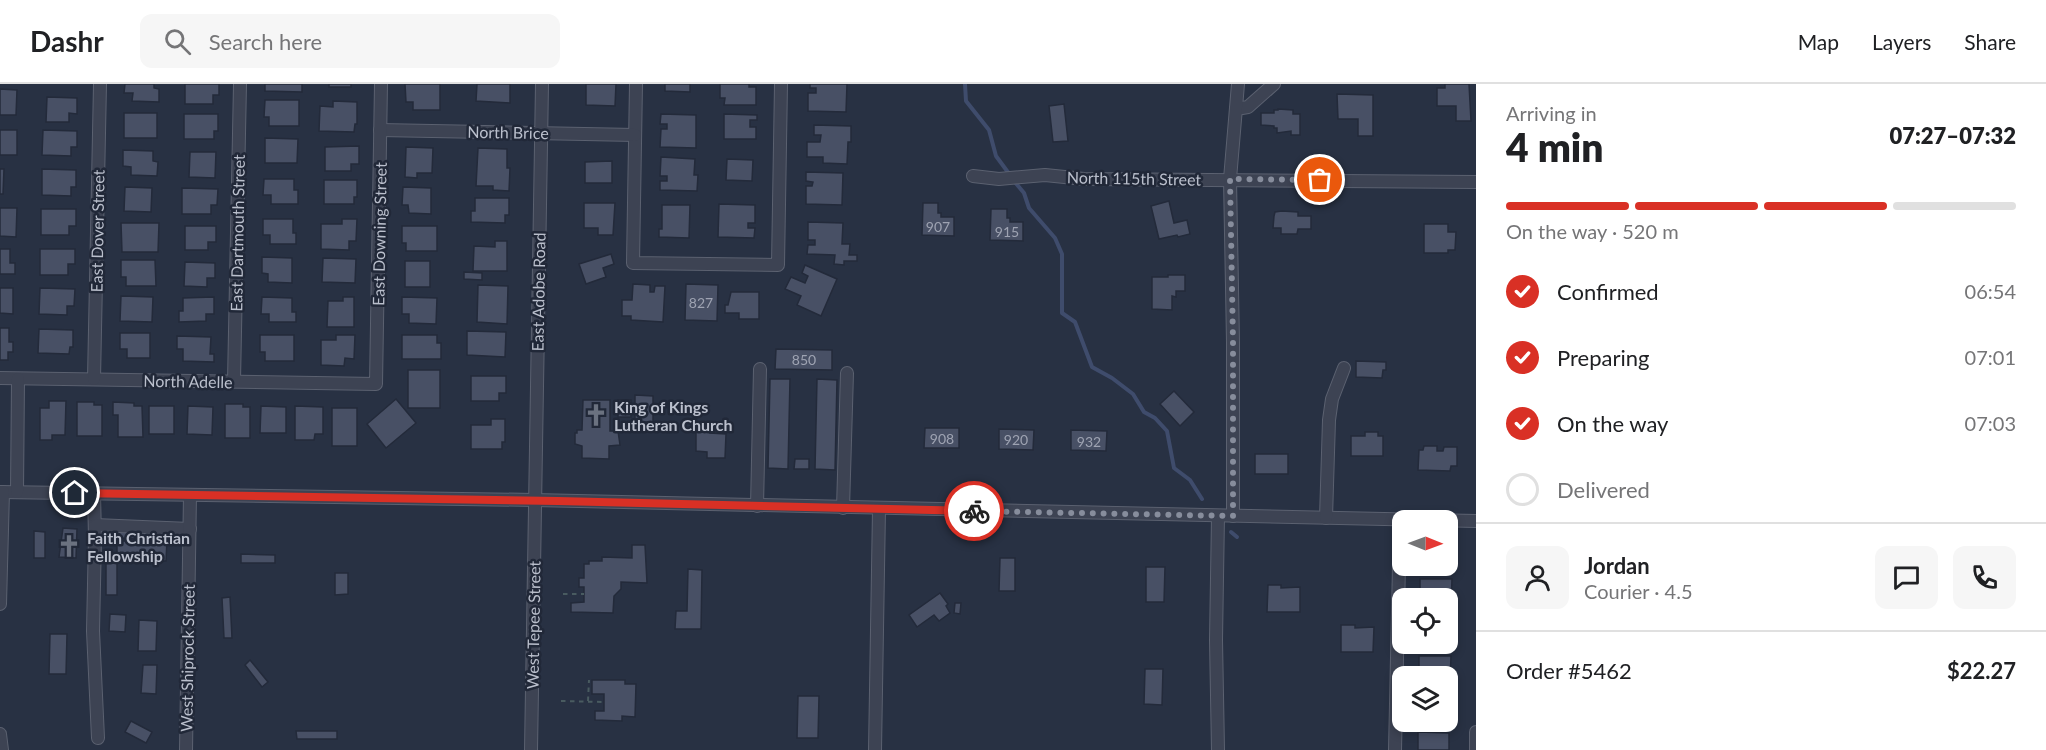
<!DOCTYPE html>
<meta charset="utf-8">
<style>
:root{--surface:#fff;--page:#f6f6f6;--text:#202124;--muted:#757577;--line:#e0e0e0;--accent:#d93025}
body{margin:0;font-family:Lato,sans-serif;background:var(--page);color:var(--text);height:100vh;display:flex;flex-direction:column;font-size:22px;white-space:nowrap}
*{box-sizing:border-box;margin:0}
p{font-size:20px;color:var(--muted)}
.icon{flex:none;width:33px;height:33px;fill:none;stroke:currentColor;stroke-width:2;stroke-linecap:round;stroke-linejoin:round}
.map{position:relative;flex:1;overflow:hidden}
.panel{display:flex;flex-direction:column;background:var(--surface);width:570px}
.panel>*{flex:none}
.needle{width:39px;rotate:91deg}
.fabs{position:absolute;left:1392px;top:426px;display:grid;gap:12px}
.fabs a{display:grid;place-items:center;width:66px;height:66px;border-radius:12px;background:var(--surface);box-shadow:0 3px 9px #0003;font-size:30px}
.pin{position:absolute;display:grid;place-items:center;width:51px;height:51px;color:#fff;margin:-26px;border:3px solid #fff;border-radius:50%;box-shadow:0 2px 6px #0007}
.courier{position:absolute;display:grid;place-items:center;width:60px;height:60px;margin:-30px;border:4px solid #d93025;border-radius:50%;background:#fff;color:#222;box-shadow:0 2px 8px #0007}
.head em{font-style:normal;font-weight:800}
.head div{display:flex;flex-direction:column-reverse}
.head{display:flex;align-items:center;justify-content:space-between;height:102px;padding:0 30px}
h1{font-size:39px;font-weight:800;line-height:45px}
.bar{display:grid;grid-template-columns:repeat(4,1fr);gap:9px 6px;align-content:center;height:72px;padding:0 30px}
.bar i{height:8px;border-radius:4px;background:var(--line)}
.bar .selected{background:var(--accent)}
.bar p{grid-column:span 4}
.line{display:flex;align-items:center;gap:15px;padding:0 30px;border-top:2px solid var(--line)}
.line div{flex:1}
.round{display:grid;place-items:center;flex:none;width:63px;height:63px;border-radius:12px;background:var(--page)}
ol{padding:0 30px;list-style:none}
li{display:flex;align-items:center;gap:18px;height:66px}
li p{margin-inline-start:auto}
li .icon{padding:6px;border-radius:50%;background:var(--accent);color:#fff;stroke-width:4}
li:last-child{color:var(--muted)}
li i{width:33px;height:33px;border:3px solid var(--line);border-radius:50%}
header{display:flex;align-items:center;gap:36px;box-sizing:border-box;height:84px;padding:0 30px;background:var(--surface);border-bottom:2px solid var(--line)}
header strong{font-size:28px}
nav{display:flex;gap:33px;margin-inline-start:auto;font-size:21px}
.search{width:420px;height:54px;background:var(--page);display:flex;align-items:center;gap:15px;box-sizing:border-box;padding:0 21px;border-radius:12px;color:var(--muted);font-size:22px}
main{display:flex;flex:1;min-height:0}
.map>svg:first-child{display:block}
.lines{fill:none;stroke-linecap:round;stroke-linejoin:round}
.stream{stroke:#3f4c6c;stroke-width:4}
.building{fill:#485065;stroke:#232a3a;stroke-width:1.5}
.minor-casing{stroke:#5b6170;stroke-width:14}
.path{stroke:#495b60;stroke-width:2;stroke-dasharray:4.5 4.5;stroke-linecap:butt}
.minor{stroke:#3d4353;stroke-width:12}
.done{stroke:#878d9c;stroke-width:6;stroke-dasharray:0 10.8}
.route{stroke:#d93025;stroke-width:8}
.labels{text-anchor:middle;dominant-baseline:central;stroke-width:5;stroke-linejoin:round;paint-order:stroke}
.number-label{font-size:14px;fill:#9ea3b2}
.street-label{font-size:16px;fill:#babfcc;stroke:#212838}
.poi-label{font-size:16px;font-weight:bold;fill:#babfcc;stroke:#212838;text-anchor:start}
</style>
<header>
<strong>Dashr</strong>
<div class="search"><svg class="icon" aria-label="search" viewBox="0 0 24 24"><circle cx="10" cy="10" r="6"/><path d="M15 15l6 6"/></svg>Search here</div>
<nav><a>Map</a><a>Layers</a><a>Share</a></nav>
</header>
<main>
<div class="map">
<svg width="1476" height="666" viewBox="0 0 1476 666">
<rect width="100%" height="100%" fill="#283143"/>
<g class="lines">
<g class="stream">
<path d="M965,0L966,17L989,46L996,72L1010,91"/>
<path d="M1014,97L1024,109L1029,124L1055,154L1062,170V229L1075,238L1092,283L1112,294L1133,310L1144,328L1155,334L1167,347L1174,384L1190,396L1202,415"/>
<path d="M1231,448L1237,453"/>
</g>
</g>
<g class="building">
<path d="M125,0H154V4L159,5V18L132,17L133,9H124Z"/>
<path d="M185,0H219V11H213V20H185Z"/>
<path d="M265,0H302V8L265,7Z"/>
<rect x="329" y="0" width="22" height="3"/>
<path d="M405,0H440V26H413V18H406Z"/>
<path d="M477,0H510V19L476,17Z"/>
<path d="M586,0H616L615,22L586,21Z"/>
<path d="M665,0H690V8L665,7Z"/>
<path d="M720,0H749V3H756V21H724L725,14H720Z"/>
<path d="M810,0H847L846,28L808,27V9H816V4H810Z"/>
<path d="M1445,0H1469L1471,37H1456V22H1437V4H1445Z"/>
<path d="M0,5L17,6L16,31H0Z"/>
<path d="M1337,10L1373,11V52H1358V35H1338Z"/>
<path d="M47,13L77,14V30L69,29V38H46Z"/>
<path d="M265,16H299V42H269V33H264Z"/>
<path d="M333,17L357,18V40H355L354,48L319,47L320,22L333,23Z"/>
<path d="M1064,20L1068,57L1053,58L1049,22Z"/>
<path d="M1278,25L1293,26V30H1300V51H1291V47L1277,49V44H1274V42L1261,41V29H1274V26H1278Z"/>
<rect x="124" y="29" width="33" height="25"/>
<path d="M184,30H218V47H214V55H184Z"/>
<path d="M661,30L696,31V64L660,63L661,45H667V40H660Z"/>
<path d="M724,30L757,31V36H750V43H756V55H724Z"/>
<path d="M814,41L851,42V58H848L847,80L823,79V73H807V58H820L821,51H814Z"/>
<rect x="0" y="46" width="17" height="25"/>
<path d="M43,46L77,47V63H71V72L42,71Z"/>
<path d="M265,54L298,55L297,79H265Z"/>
<path d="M359,62V80H351V87H325V63Z"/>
<path d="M406,63L433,64L432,89H417V94L405,93Z"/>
<path d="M478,64L507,65V84H510L509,107L493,106V102H476Z"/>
<path d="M123,66L153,67V77L158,78L157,92L131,91V83L123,82Z"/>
<path d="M190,68H216L215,94L189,93Z"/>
<path d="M661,73L695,75L694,91H698L697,107L660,106V97H667V92H660Z"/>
<path d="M727,75L753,76L752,97L726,96Z"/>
<path d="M612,77V99H585V78Z"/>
<path d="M0,85H4L3,110H0Z"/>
<path d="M42,85L76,86V103H71V112L42,111Z"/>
<path d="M806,88L843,89L842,121L806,120V102H812L813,98L806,97Z"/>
<path d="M264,95H294V106H298V120H271V111H263Z"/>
<path d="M324,96H357V113H354V120H324Z"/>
<path d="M125,103L152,104L151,128L124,127Z"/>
<path d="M403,103L431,104V130L409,129L408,121H402Z"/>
<path d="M182,104L218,105L217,121H211V130H182Z"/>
<path d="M475,114H509V131H505V139L471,138V127H475Z"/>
<path d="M1169,117L1174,139L1187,136L1190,150L1178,153L1177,151L1159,155L1151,122Z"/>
<path d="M584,119H615L613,151H598V144H584Z"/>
<path d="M923,119H938V129H941V133H954V152L922,151Z"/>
<path d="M719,120L755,121V139H748V144H755L754,154L718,153Z"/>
<path d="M662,121H690L689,154L659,153V145H662Z"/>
<path d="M0,124H17L16,153L0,152Z"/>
<path d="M41,125H76V142H69V151H41Z"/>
<path d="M991,125H1007V134H1010V138H1023V157L990,156Z"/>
<path d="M1282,127L1298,128V132H1311V145H1298L1297,150H1281V144H1273L1274,132L1275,128Z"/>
<path d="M263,135H293V149H296V160H270V151H263Z"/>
<path d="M342,135H357L356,157H349V166L321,165V140H342Z"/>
<path d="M808,138L843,139L842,160H850L849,171H857V177H844V181L834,180L835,171L807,170L808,161H815V156H808Z"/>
<path d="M121,139H159L158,168H122Z"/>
<path d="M1424,140H1448V148H1456L1455,166H1448V169H1424Z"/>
<path d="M185,142H216V158H208V166H185Z"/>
<path d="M402,142H437V167H406V159H402Z"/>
<path d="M495,157H507V187H473L474,162L495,163Z"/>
<path d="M0,165H10V179H15V190H0Z"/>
<path d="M40,165H75V180H68V191H40Z"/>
<path d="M611,170L614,180L603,184L606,193L586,200L579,180Z"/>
<path d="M262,173L292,174V199L268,198V190L262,189Z"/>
<path d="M323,174L356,175L355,199L322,198Z"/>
<path d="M121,176H155L156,202H126V193H121Z"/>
<rect x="405" y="177" width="25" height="26"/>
<path d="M185,178L215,179V194H207V203L184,202Z"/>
<path d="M805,181L837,195L821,232L797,221L801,212L785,205L791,193L805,199L808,192L802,189Z"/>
<path d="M464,188L482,189V196L464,195Z"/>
<path d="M1168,191H1185V207H1176V213L1172,212V226L1152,225V193H1168Z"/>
<path d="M633,200L650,201V208H654L655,202H665L663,238L631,236V232H622V216H632Z"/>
<path d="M686,200L718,201L717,237L685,236Z"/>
<path d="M478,201L508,202L507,240L477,238Z"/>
<path d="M0,204H13V230L0,229Z"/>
<path d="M40,204L75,205L74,222H67V231L39,230Z"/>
<path d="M731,208H759V235H739V229H725V221H728Z"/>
<path d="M121,212L153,213L152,238L120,237Z"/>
<path d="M214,213V230H206V237L179,238V227H183V214Z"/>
<path d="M262,213L292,214V228H296V238H269V230H261Z"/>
<path d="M343,213H354V243H327L328,217H343Z"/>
<path d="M402,213L437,214L436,240L409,239V230H402Z"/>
<path d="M0,244H9V258H13V268H8V276H0Z"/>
<path d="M39,245L73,246V263H70L69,270L38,269Z"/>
<path d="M467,247L506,248L505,273L467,271Z"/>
<path d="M120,249H150V274H127V265H120Z"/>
<path d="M260,251H294V277H265V268H260Z"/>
<path d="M336,251H355L354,275L345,274L344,282L321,281V256H336Z"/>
<path d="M402,251H437V259H441V275H402Z"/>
<path d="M177,252L211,253L210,270H214V278L183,277V265H177Z"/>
<path d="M776,265L832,266V286L775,285Z"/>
<path d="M1356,277L1386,278V286H1383L1382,294L1356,293Z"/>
<rect x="408" y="286" width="32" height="38"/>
<path d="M471,292H506V309H499V317H471Z"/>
<path d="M770,295H790L788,385L768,384Z"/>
<path d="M817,295L837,296L835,386L815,385Z"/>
<path d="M1174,307L1194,328L1180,342L1160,320Z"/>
<path d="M635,311L653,312V338H635Z"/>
<path d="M396,315L416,339L386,364L367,340Z"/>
<path d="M583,316H610V347H618L620,361L609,362V375L582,374V362L575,360V349H577V346H582Z"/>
<rect x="618" y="316" width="13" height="17"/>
<path d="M49,317H66L65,351H52V356H40V324H49Z"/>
<path d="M77,318H94V321H102V352H77Z"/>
<path d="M113,318L134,319V322H142L143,353H118V331H113Z"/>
<path d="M225,320H243V323H250V354H225Z"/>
<rect x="149" y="322" width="25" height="28"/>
<path d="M188,322L213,323L212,351L187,350Z"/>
<path d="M261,322L286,323V349H260Z"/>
<path d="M295,322L323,323V350H315L314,356H295Z"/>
<rect x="332" y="324" width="25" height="38"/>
<path d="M491,335H505V358H502V365H471V341H491Z"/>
<path d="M925,344H959V364H924Z"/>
<path d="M696,345H710V349L726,350L725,374H707V368L696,367Z"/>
<path d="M999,345L1034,346L1033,366L999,365Z"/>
<path d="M1071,346L1107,347L1106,367L1071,366Z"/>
<path d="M1365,348H1378V352H1383V372H1351V352H1365Z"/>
<path d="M1424,362H1437V367H1443L1444,363H1457V382H1451L1450,387L1418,386L1419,366H1423Z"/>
<rect x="1255" y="370" width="33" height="20"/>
<path d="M795,375H809V385H794Z"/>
<path d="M63,444L77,445L76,474L59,473Z"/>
<path d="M34,447L45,448V474H34Z"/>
<path d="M120,448L152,449V455L119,454Z"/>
<path d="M117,457H167L166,477L117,476Z"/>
<path d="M632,461H645L647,499L621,498V505L614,512L613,529L571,528V519L584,518V503H579V494H584V480H589V477H602V473L632,474Z"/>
<path d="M241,470L275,471V479H241Z"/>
<path d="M1000,474H1015V507H999Z"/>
<rect x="106" y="479" width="11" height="32"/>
<path d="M1146,483H1165L1164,518H1146Z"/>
<path d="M688,485L702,486L701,545H675L676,527H687Z"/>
<path d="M335,489H348V510L335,511Z"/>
<path d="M1420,495H1452L1451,523H1448V514H1420Z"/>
<path d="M1268,501H1281V504L1300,503V528H1267Z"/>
<path d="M940,509L948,520L946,522L950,529L939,537L934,531L917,543L909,531Z"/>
<path d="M230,513L232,554H224L222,514Z"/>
<path d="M955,519H961L960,530L954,529Z"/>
<path d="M110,530L126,531L125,548L109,547Z"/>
<path d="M1448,533H1451V560H1419H1448Z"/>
<path d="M139,536L157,537L156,567H138Z"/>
<path d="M1341,541H1355V544L1374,543L1373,568H1341Z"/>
<path d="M50,550H67L66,590H49Z"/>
<path d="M1419,572H1451L1450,599H1448V592H1419Z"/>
<path d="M250,576L268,598L262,603L245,581Z"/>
<path d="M143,581H157L156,610L141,609Z"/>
<path d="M1145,585H1163L1162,621L1144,620Z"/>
<path d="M592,596H625V600H636L635,633L622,632V637L595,636V627H604V610H592Z"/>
<path d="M1448,611H1450V639L1418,638H1448Z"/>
<path d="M798,612H819L818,654H797Z"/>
<path d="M131,637L152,648L146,659L125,648Z"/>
<path d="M296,647H337V655H297Z"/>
<path d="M1418,648L1449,649V666H1418Z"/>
</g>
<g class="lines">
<g class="minor-casing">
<g id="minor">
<path d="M636,0L633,179L778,181L781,0"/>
<path d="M1236,25L1248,23L1274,0"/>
<path d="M380,46L635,51"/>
<path d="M973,92L999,95L1045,91L1084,95L1476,98"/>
<path d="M0,294L376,300L381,0"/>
<path d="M94,295L100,0"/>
<path d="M234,297L240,0"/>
<path d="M0,408L534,416L1476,437"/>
<path d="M17,408L18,295"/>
<path d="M94,409L95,453L93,547L98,654"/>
<path d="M757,422L760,285"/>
<path d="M843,424L847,289"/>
<path d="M1218,432L1216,556L1218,666"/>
<path d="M1233,432V258L1230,95L1238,0"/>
<path d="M1326,434L1329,336L1332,315L1344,284"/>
<path d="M95,441L190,445"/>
<path d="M0,520L3,408"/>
<path d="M0,650L2,666"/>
<path d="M186,666L190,411"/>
<path d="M531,666L542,0"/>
<path d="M875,666L879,425"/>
<path d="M1395,666L1400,435"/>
<path d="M1476,666V648"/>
</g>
</g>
<g class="path">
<path d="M563,510H584"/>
<path d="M561,617L604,618"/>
<path d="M588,617L589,596"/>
</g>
<use href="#minor" class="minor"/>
</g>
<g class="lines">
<path class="done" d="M974,427L1233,432V258L1230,95L1320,96"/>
<path class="route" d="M75,409L558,417L974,427"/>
</g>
<defs>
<g id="church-bare" transform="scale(1.8)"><path d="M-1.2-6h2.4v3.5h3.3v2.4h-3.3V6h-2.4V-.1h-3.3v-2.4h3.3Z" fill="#6b7280" stroke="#212838" stroke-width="2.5" paint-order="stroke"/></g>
</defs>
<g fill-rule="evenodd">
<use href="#church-bare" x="596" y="331"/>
<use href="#church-bare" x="69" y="462"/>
</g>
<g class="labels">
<g class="number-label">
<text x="938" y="142">907</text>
<text x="1007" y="147">915</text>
<text x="701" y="218">827</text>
<text x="804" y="275">850</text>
<text x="942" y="354">908</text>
<text x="1016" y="355">920</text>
<text x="1089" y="357">932</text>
</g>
<g class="street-label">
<text transform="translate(508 48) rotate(1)">North Brice</text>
<text transform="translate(1134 94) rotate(1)">North 115th Street</text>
<text transform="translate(97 147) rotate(-89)">East Dover Street</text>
<text transform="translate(237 149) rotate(-89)">East Dartmouth Street</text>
<text transform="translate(379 150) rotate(-89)">East Downing Street</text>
<text transform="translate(538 208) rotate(-89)">East Adobe Road</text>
<text transform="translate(188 297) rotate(1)">North Adelle</text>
<text transform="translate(533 541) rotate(-89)">West Tepee Street</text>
<text transform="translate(187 574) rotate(-89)">West Shiprock Street</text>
</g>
<g class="poi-label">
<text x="614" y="322">King of Kings<tspan x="614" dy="18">Lutheran Church</tspan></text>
<text x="87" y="453">Faith Christian<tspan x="87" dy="18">Fellowship</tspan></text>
</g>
</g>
</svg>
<div class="fabs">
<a><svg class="needle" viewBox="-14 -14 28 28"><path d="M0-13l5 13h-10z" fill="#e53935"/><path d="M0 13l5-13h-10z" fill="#757577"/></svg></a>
<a><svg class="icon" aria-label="locate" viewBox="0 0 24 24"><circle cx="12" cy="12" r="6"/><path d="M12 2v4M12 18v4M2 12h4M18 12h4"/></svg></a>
<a><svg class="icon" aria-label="layers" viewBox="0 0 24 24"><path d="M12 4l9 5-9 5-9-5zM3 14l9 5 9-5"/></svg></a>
</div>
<div class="pin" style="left:1320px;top:96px;background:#ea580c"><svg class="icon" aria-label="bag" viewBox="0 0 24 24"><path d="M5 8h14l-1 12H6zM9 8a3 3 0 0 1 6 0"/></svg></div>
<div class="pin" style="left:75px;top:409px;background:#1f2937"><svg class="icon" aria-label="home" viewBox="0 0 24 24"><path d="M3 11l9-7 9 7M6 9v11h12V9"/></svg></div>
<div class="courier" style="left:974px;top:427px"><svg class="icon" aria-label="bike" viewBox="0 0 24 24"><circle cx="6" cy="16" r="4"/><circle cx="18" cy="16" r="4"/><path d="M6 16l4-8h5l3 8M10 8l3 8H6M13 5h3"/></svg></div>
</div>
<section class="panel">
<div class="head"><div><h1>4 min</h1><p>Arriving in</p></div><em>07:27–07:32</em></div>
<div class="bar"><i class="selected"></i><i class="selected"></i><i class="selected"></i><i></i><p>On the way · 520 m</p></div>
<ol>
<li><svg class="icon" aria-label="check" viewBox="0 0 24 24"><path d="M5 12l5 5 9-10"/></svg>Confirmed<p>06:54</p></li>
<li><svg class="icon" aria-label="check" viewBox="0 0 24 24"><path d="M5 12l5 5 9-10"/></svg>Preparing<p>07:01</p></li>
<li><svg class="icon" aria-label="check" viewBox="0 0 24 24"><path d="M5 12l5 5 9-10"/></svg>On the way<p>07:03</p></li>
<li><i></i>Delivered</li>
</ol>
<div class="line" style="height:108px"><a class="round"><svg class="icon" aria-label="person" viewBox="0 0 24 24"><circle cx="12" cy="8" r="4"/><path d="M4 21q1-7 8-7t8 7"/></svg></a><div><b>Jordan</b><p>Courier · 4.5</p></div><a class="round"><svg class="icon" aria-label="chat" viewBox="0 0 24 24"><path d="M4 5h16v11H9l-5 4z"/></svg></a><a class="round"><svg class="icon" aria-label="phone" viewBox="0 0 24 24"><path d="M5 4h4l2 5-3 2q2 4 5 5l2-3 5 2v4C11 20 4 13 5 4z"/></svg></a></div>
<div class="line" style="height:78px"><div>Order #5462</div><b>$22.27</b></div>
</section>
</main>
